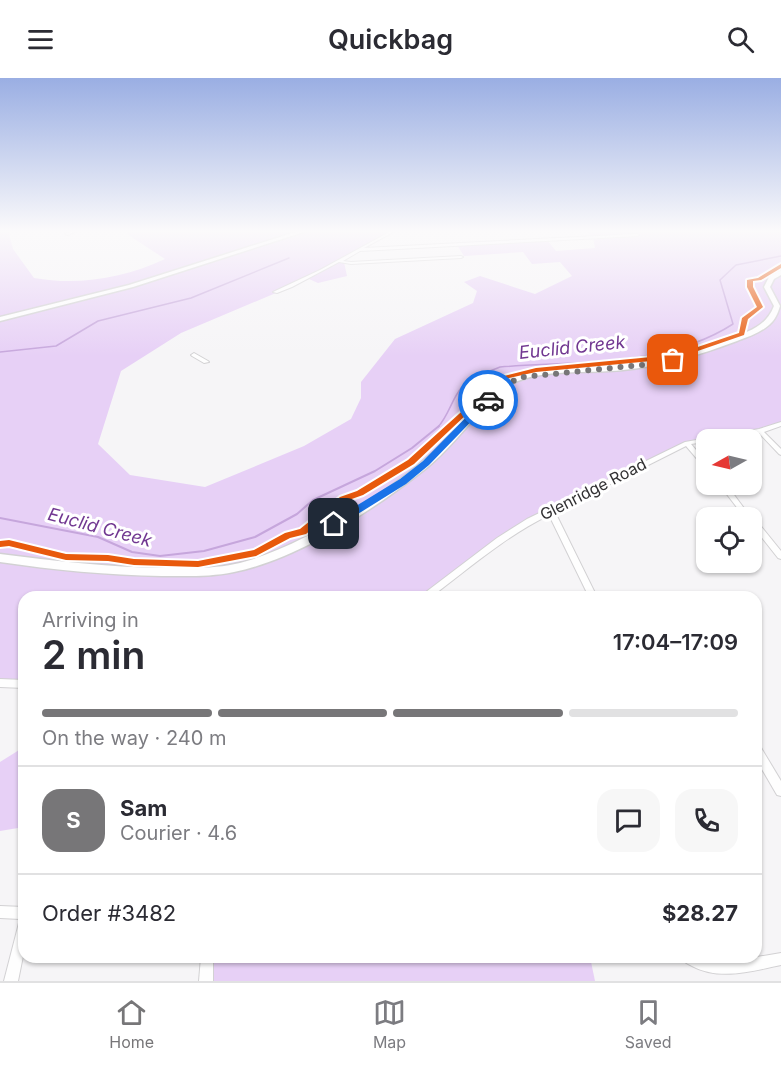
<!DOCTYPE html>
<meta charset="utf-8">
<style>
:root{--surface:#fff;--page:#f7f7f7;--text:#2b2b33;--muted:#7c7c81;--line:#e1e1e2;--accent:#777678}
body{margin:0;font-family:Inter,sans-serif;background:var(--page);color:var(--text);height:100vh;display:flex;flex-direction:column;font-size:22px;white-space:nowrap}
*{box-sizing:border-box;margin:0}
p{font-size:20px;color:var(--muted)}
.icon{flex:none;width:33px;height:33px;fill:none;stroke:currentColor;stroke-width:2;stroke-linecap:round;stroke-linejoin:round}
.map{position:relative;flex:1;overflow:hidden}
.side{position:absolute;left:18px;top:513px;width:744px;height:372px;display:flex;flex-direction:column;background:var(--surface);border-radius:18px;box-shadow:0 2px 4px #0004}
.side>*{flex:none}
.needle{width:39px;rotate:262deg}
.buttons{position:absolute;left:696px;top:351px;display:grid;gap:12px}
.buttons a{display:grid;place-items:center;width:66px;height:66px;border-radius:12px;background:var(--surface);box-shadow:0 2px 4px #0004;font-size:30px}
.pin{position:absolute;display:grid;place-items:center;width:51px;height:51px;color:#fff;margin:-26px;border-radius:12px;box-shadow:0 3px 9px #0006}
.courier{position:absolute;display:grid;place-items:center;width:60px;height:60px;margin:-30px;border:4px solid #1a73e8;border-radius:50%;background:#fff;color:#222;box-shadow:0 2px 8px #0007}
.head em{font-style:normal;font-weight:600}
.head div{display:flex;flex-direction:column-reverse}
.head{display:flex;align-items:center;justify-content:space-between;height:102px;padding:0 24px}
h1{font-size:39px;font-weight:600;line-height:45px}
.bar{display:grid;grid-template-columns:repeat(4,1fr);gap:9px 6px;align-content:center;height:72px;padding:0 24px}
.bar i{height:8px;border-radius:4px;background:var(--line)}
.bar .current{background:var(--accent)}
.bar p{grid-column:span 4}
.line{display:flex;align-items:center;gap:15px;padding:0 24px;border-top:2px solid var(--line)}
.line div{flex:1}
.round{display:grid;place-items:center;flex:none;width:63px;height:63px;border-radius:18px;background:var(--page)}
header{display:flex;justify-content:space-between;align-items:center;height:78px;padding:0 24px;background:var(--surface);font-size:27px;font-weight:600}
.menu{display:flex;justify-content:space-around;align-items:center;height:84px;border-top:2px solid var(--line);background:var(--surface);font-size:16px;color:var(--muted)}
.menu a{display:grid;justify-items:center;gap:3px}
.menu .current{color:var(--accent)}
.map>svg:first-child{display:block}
.green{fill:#e7d0f6}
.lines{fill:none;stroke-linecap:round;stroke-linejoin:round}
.stream-far1{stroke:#c6a6dc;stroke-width:1.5}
.stream{stroke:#c6a6dc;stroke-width:2}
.street-casing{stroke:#d2d1d3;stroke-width:2}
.secondary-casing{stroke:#d2d1d3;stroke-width:3}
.street{fill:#fefefe;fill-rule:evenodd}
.secondary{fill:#fefefe;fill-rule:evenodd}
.cycleway-casing{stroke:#fff;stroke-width:4}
.cycleway{fill:#e8590c;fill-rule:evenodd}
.route{fill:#1a73e8}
.done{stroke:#777678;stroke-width:6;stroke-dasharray:0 10.8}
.labels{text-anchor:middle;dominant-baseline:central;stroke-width:6;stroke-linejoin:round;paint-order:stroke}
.street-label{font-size:16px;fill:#323133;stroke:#fff}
.water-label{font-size:18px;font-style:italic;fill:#713791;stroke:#fff}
</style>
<header><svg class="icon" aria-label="menu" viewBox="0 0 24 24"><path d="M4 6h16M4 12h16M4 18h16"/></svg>Quickbag<svg class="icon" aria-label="search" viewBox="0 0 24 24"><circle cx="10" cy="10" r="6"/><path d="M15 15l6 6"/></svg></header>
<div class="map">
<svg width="781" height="903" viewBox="0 0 781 903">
<rect width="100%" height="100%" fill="#f6f5f7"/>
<g class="green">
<path d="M0,152H11L9,156L13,171L34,200C79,208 124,200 165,181L127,156L129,152H395L339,182L344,184L347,198L318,205L309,201L181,255L121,293L98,366L130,397L205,409L304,368L351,341L361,320V304L395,261L473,225L477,213L464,204L480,198L535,216L572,198L560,184L532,186L523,174L464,178L457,167L547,162L556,173L595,170L593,159L586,152H781V346L760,353L692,364L530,443L425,519H24V606L0,605Z"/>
<path d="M24,669V749L0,753V684Z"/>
<path d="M207,879H590L595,903H206Z"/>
</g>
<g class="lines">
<g class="stream-far1">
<path d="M0,274L56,268L98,243L191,220L289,180"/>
<path d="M438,349C449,337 452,320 462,309C471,299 488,294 500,289C576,283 667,289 733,246L720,202L736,187L781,178"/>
</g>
<path class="stream" d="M0,440L98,459L132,474L160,478L204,473L255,459L297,436L313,422L375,393L412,370L439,348"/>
<g class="street-casing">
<g id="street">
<path d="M73,152H78L68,157L65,156Z"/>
<path d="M393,152H397L364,170L637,156L639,157L637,158L360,173L343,183L351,184L461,178L463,179L461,180L351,186L339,184L292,209L277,215L273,214L320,192Z"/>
<path d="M194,275L208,283L209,284L204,285L192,278L191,277Z"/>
<path d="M781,344V348L764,354L781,371V377L779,376L759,355L720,362H706V364L691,366L706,384V390L704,389L686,368L555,434L597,519H589L549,437C506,458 469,490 431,519H421L422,517L497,460L527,441L685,364L759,351Z"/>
<path d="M719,406H726L752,441H755L781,473V481L778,480L752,447V440H745Z"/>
<path d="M0,601L24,602V610L0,609Z"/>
<path d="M756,666L760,668L781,703V718L777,717L756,681Z"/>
<path d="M0,828L24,829V873L18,903H4L20,841L0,840Z"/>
<path d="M781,875V887C752,893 720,903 692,888C687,885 684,885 682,879H700L710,882L733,883Z"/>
<path d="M201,879H213V903H199Z"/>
</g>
</g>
<g class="secondary-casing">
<g id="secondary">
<path d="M302,152H310L133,209L0,243V239L129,207Z"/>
<path d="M781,192V197L774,201L770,209L780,228C778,235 775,242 769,247C760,255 748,259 737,263C700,277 662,288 623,292C589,296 543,290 511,306C501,312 492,322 484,330C464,351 447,374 424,392C373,432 298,481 234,494C211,499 186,498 162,498C108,497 54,492 0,484V476C54,483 108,489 163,490C187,490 212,491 235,486C292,474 389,415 432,375C457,352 483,311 515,300C550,288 587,291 623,287C659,284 694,274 728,261C748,254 766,249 774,228L764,209L769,199Z"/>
</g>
</g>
<use href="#street" class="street"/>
<use href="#secondary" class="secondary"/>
<g class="cycleway-casing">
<path id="cycleway" d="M781,186V190L761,202L753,203V209L763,229L748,241L744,257L689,276L662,282L536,294L504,301L414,386L363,417L346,423L306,456L290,460L256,478L198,489L134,487L108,483L66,482L9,468L0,469V463L9,462L66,476L108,477L134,481L198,483L254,472L285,455L300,451L340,419L357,413L408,382L500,299L536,290L662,278L686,273L739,255L742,240L757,229L747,209V202L758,200Z"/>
</g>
<use href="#cycleway" class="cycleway"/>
</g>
<linearGradient id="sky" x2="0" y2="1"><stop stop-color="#9aaee3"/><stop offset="0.55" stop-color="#fbfafb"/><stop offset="1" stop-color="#fbfafb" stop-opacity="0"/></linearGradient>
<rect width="781" height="278" fill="url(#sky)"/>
<path class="route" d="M485,320L492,322L429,387L406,406L337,449H330V444L400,401L423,383Z"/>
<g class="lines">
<path class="done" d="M488,322L508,305L523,299L651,286L673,282"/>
</g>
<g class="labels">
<g class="street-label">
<text transform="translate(593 411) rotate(-27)">Glenridge Road</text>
</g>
<g class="water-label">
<text transform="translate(572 269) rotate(-6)">Euclid Creek</text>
<text transform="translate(100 449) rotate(15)">Euclid Creek</text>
</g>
</g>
</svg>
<div class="buttons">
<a><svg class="needle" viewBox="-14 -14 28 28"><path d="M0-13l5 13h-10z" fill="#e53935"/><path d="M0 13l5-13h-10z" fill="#7c7c81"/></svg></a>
<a><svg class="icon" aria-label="locate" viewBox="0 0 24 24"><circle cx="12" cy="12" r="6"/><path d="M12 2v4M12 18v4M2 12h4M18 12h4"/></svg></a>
</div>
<div class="pin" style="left:673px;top:282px;background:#ea580c"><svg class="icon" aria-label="bag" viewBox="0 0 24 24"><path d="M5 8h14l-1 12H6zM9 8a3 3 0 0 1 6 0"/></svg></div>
<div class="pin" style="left:334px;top:446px;background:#1f2937"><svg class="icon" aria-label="home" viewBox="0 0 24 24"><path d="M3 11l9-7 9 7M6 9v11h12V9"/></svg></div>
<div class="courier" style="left:488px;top:322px"><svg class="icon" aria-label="car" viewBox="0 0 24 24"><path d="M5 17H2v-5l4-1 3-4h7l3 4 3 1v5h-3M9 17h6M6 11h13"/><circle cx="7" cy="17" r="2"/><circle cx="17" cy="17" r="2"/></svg></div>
<section class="side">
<div class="head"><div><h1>2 min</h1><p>Arriving in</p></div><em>17:04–17:09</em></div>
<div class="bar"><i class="current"></i><i class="current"></i><i class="current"></i><i></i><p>On the way · 240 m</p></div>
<div class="line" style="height:108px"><b class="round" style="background:var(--accent);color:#fff">S</b><div><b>Sam</b><p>Courier · 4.6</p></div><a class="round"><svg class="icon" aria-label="chat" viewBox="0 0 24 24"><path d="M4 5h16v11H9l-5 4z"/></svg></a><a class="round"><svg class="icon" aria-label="phone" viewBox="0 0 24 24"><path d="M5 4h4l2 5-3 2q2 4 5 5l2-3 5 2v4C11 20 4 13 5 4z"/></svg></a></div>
<div class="line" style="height:78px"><div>Order #3482</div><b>$28.27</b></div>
</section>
</div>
<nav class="menu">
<a class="current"><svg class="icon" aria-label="home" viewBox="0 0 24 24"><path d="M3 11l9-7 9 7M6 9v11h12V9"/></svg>Home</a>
<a><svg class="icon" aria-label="map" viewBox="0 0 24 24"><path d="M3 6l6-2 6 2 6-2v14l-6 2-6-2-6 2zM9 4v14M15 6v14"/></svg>Map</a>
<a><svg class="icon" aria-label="saved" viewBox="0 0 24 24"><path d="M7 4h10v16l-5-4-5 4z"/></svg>Saved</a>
</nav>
